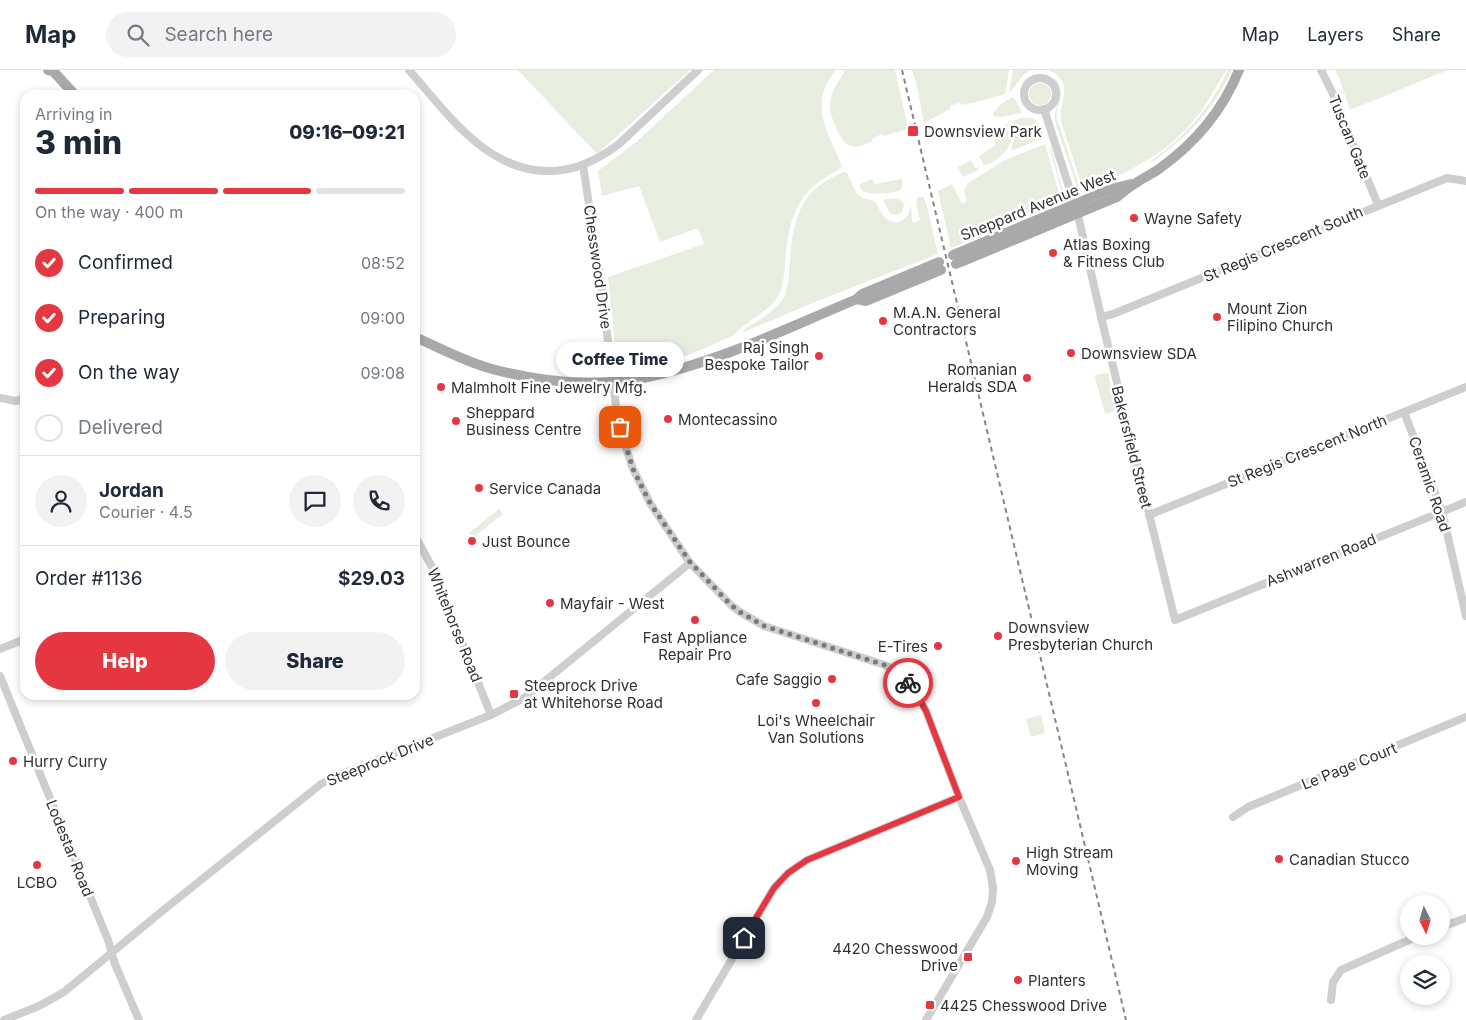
<!DOCTYPE html>
<meta charset="utf-8">
<style>
:root{--surface:#fff;--page:#f2f2f3;--text:#1f2937;--muted:#747a83;--line:#e0e1e3;--accent:#e43741}
body{margin:0;font-family:Inter,sans-serif;background:var(--page);color:var(--text);height:100vh;display:flex;flex-direction:column;font-size:19px;white-space:nowrap}
*{box-sizing:border-box;margin:0}
p{font-size:16px;color:var(--muted)}
.icon{flex:none;width:28px;height:28px;fill:none;stroke:currentColor;stroke-width:2;stroke-linecap:round;stroke-linejoin:round}
.map{position:relative;flex:1;overflow:hidden}
.details{position:absolute;left:20px;top:20px;width:400px;height:610px;display:flex;flex-direction:column;background:var(--surface);border-radius:15px;box-shadow:0 2px 8px #0003}
.details>*{flex:none}
.needle{width:32px;rotate:175deg}
.controls{position:absolute;left:1400px;top:825px;display:grid;gap:10px}
.controls a{display:grid;place-items:center;width:50px;height:50px;border-radius:50%;background:var(--surface);box-shadow:0 2px 8px #0003;font-size:25px}
.pin{position:absolute;display:grid;place-items:center;width:42px;height:42px;color:#fff;margin:-21px;border-radius:10px;box-shadow:0 2px 8px #0006}
.courier{position:absolute;display:grid;place-items:center;width:50px;height:50px;margin:-25px;border:4px solid #e43741;border-radius:50%;background:#fff;color:#222;box-shadow:0 1px 6px #0007}
.bubble{position:absolute;height:35px;border-radius:18px;background:var(--surface);box-shadow:0 2px 8px #0003;font-size:16px;font-weight:800;line-height:35px;text-align:center}
.headline em{font-style:normal;font-weight:800}
.headline div{display:flex;flex-direction:column-reverse}
.headline{display:flex;align-items:center;justify-content:space-between;height:85px;padding:0 15px}
h1{font-size:32px;font-weight:800;line-height:38px}
.bar{display:grid;grid-template-columns:repeat(4,1fr);gap:8px 5px;align-content:center;height:60px;padding:0 15px}
.bar i{height:6px;border-radius:4px;background:var(--line)}
.bar .active{background:var(--accent)}
.bar p{grid-column:span 4}
.line{display:flex;align-items:center;gap:12px;padding:0 15px;border-top:1px solid var(--line)}
.line div{flex:1}
.round{display:grid;place-items:center;flex:none;width:52px;height:52px;border-radius:26px;background:var(--page)}
ol{padding:0 15px;list-style:none}
li{display:flex;align-items:center;gap:15px;height:55px}
li p{margin-inline-start:auto}
li .icon{padding:5px;border-radius:50%;background:var(--accent);color:#fff;stroke-width:4}
li:last-child{color:var(--muted)}
li i{width:28px;height:28px;border:2px solid var(--line);border-radius:50%}
.cta{display:flex;gap:10px;margin-top:auto;padding:10px 15px}
.cta a{flex:1;height:58px;border-radius:30px;background:var(--accent);color:#fff;font-size:20px;font-weight:800;line-height:58px;text-align:center}
.cta a+a{background:var(--page);color:var(--text)}
header{display:flex;align-items:center;gap:30px;box-sizing:border-box;height:70px;padding:0 25px;background:var(--surface);border-bottom:1px solid var(--line)}
header strong{font-size:24px}
nav{display:flex;gap:28px;margin-inline-start:auto;font-size:18px}
.search{width:350px;height:45px;background:var(--page);display:flex;align-items:center;gap:12px;box-sizing:border-box;padding:0 18px;border-radius:28px;color:var(--muted);font-size:19px}
.map>svg:first-child{display:block}
.green{fill:#e7eee0}
.lines{fill:none;stroke-linecap:round;stroke-linejoin:round}
.minor{stroke:#cecece;stroke-width:8}
.major{stroke:#a9a9a9;stroke-width:10}
.rail{stroke:#868686;stroke-width:2;stroke-dasharray:5 4;stroke-linecap:butt}
.done{stroke:#797979;stroke-width:5;stroke-dasharray:0 9}
.route{stroke:#e43741;stroke-width:6}
.poi-dot{fill:#e43741;stroke:#fff;stroke-width:2}
.labels{text-anchor:middle;dominant-baseline:central;stroke-width:5;stroke-linejoin:round;paint-order:stroke}
.poi-label{font-size:15px;fill:#313131;stroke:#fff;text-anchor:start}
.street-label{font-size:15px;fill:#313131;stroke:#fff}
</style>
<header>
<strong>Map</strong>
<div class="search"><svg class="icon" aria-label="search" viewBox="0 0 24 24"><circle cx="10" cy="10" r="6"/><path d="M15 15l6 6"/></svg>Search here</div>
<nav><a>Map</a><a>Layers</a><a>Share</a></nav>
</header>
<div class="map">
<svg width="1466" height="950" viewBox="0 0 1466 950">
<rect width="100%" height="100%" fill="#fff"/>
<g class="green">
<path d="M518,0H690L597,84Z"/>
<path d="M714,0H836C831,7 826,13 824,21C815,46 833,73 842,96C837,102 831,103 826,107C816,113 807,121 801,131C789,150 787,171 785,194C784,203 784,215 779,224C770,242 747,250 734,265C703,279 672,295 637,295C630,295 625,295 619,291L615,276L608,207L704,174L698,158L660,172L639,116L602,126L598,101L635,73Z"/>
<path d="M845,0H895L907,53V59L884,66L882,64L873,68L872,71C851,83 843,75 835,55C831,46 829,37 831,28C833,17 841,9 845,0Z"/>
<path d="M912,0H1009L1005,24L992,28L962,35L959,33L950,36V39L924,53L917,16Z"/>
<path d="M1013,0H1031C1018,6 1019,16 1009,22Z"/>
<path d="M1048,0H1226C1221,9 1215,18 1210,27C1186,69 1148,93 1105,112L1103,110L1086,117L1083,115L1080,110L1061,51C1058,31 1077,13 1048,0Z"/>
<path d="M1228,0H1232C1213,40 1188,67 1152,92L1151,91C1185,66 1210,39 1228,0Z"/>
<path d="M1335,0H1448L1350,40L1340,10Z"/>
<path d="M1055,8C1068,24 1055,33 1057,49L1079,116L1077,117L1055,52C1053,37 1066,23 1054,10Z"/>
<circle cx="1040" cy="24" r="11"/>
<path d="M1012,27L1015,29L1022,43L1000,47L994,46L993,43L1000,35Z"/>
<path d="M1021,48H1033L1040,56L1044,67L1014,80L1011,78L1016,65L1012,53L1015,50Z"/>
<path d="M1007,54C1022,68 999,93 984,95L979,86L995,75L993,60Z"/>
<path d="M1045,74L1060,127L1053,133L1016,148L983,166L951,178L938,121L952,114L962,134L967,131L964,120L968,113L1005,90Z"/>
<path d="M1049,75L1052,80L1064,125L1062,124Z"/>
<path d="M971,90L975,98L978,97V100L963,107L958,97Z"/>
<path d="M844,102L847,103L857,124L863,128L874,131C879,136 880,143 885,148C898,159 910,147 911,134L912,150L914,153L920,150L916,134L917,127H924L925,132H926L938,184L825,228L744,262L745,258C757,252 778,239 784,227C789,216 789,202 790,189C793,147 802,118 844,102Z"/>
<path d="M872,109L875,114L902,109V117C901,118 901,119 900,120C895,124 868,125 863,121C860,119 860,117 860,114Z"/>
<path d="M885,129C893,129 901,127 904,135L902,142L897,145L890,143L884,132Z"/>
<path d="M1056,134L1058,135L1010,154Z"/>
<path d="M1108,303L1116,340L1107,344L1105,343L1095,308L1096,305Z"/>
<path d="M499,439L503,444L473,468L469,463Z"/>
<path d="M1041,645L1045,663L1031,667L1026,649Z"/>
</g>
<g class="lines">
<g class="minor">
<path d="M409,0C447,43 488,104 553,101C578,100 599,89 619,74L698,0"/>
<path d="M1321,0L1332,22L1378,135"/>
<circle cx="1040" cy="24" r="16"/>
<path d="M1044,39L1078,145L1102,251L1175,550L1466,432"/>
<path d="M583,95L600,207L617,344L623,369L633,399L650,433L690,493L731,535L740,542L764,556L885,595L894,600L904,609L915,621L926,641L959,727L990,800L993,818L992,832L987,847L926,950"/>
<path d="M1101,247L1113,244L1447,108L1466,111"/>
<path d="M0,328L16,331L25,328"/>
<path d="M1404,342L1442,441L1466,546"/>
<path d="M1149,445L1466,317"/>
<path d="M415,466L432,497L491,645"/>
<path d="M0,579L25,569"/>
<path d="M0,606L108,870L115,894L139,950"/>
<path d="M1233,747L1248,737L1466,647"/>
<path d="M1441,857L1466,848"/>
<path d="M1331,930L1333,912L1341,900L1418,866"/>
<path d="M4,950L39,936L64,922L161,842L321,714L342,704L491,645L524,628L690,493"/>
<path d="M696,950L774,818L788,803L807,790L959,727"/>
</g>
<g class="major">
<path d="M48,0L53,1L75,25"/>
<path d="M953,185L1111,119L1131,114"/>
<path d="M956,194L1117,127C1123,122 1129,117 1136,113C1143,108 1152,104 1159,99C1194,74 1223,40 1239,0"/>
<path d="M857,229L866,231L941,200"/>
<path d="M415,267C440,278 466,292 492,299C541,312 593,318 643,308C717,293 787,258 857,229L862,224L939,192"/>
</g>
<path class="rail" d="M902,0L1126,950"/>
</g>
<g class="lines">
<path class="done" d="M620,357L633,399L650,433L690,492L731,535L740,542L764,556L885,595L894,600L908,613"/>
<path class="route" d="M744,868L774,818L788,803L807,790L959,727L926,641L915,621L908,613"/>
</g>
<g class="poi-dot">
<rect x="907" y="55" width="12" height="12" rx="2.5"/>
<circle cx="1134" cy="148" r="5"/>
<circle cx="1053" cy="183" r="5"/>
<circle cx="1217" cy="247" r="5"/>
<circle cx="883" cy="251" r="5"/>
<circle cx="1071" cy="283" r="5"/>
<circle cx="819" cy="286" r="5"/>
<circle cx="1027" cy="308" r="5"/>
<circle cx="441" cy="317" r="5"/>
<circle cx="668" cy="349" r="5"/>
<circle cx="456" cy="351" r="5"/>
<circle cx="479" cy="418" r="5"/>
<circle cx="472" cy="471" r="5"/>
<circle cx="550" cy="533" r="5"/>
<circle cx="695" cy="550" r="5"/>
<circle cx="998" cy="566" r="5"/>
<circle cx="938" cy="576" r="5"/>
<circle cx="832" cy="609" r="5"/>
<rect x="509" y="619" width="10" height="10" rx="2.5"/>
<circle cx="816" cy="633" r="5"/>
<circle cx="13" cy="691" r="5"/>
<circle cx="1279" cy="789" r="5"/>
<circle cx="1016" cy="791" r="5"/>
<circle cx="37" cy="795" r="5"/>
<rect x="963" y="882" width="10" height="10" rx="2.5"/>
<circle cx="1018" cy="910" r="5"/>
<rect x="925" y="930" width="10" height="10" rx="2.5"/>
</g>
<g class="labels">
<g class="poi-label">
<text x="924" y="61">Downsview Park</text>
<text x="1144" y="148">Wayne Safety</text>
<text x="1063" y="174">Atlas Boxing<tspan x="1063" dy="17">&amp; Fitness Club</tspan></text>
<text x="1227" y="238">Mount Zion<tspan x="1227" dy="17">Filipino Church</tspan></text>
<text x="893" y="242">M.A.N. General<tspan x="893" dy="17">Contractors</tspan></text>
<text x="809" y="277" text-anchor="end">Raj Singh<tspan x="809" dy="17">Bespoke Tailor</tspan></text>
<text x="1081" y="283">Downsview SDA</text>
<text x="1017" y="299" text-anchor="end">Romanian<tspan x="1017" dy="17">Heralds SDA</tspan></text>
<text x="451" y="317">Malmholt Fine Jewelry Mfg.</text>
<text x="466" y="342">Sheppard<tspan x="466" dy="17">Business Centre</tspan></text>
<text x="678" y="349">Montecassino</text>
<text x="489" y="418">Service Canada</text>
<text x="482" y="471">Just Bounce</text>
<text x="560" y="533">Mayfair - West</text>
<text x="1008" y="557">Downsview<tspan x="1008" dy="17">Presbyterian Church</tspan></text>
<text x="695" y="567" text-anchor="middle">Fast Appliance<tspan x="695" dy="17">Repair Pro</tspan></text>
<text x="928" y="576" text-anchor="end">E-Tires</text>
<text x="822" y="609" text-anchor="end">Cafe Saggio</text>
<text x="524" y="615">Steeprock Drive<tspan x="524" dy="17">at Whitehorse Road</tspan></text>
<text x="816" y="650" text-anchor="middle">Loi's Wheelchair<tspan x="816" dy="17">Van Solutions</tspan></text>
<text x="23" y="691">Hurry Curry</text>
<text x="1026" y="782">High Stream<tspan x="1026" dy="17">Moving</tspan></text>
<text x="1289" y="789">Canadian Stucco</text>
<text x="37" y="812" text-anchor="middle">LCBO</text>
<text x="958" y="878" text-anchor="end">4420 Chesswood<tspan x="958" dy="17">Drive</tspan></text>
<text x="1028" y="910">Planters</text>
<text x="940" y="935">4425 Chesswood Drive</text>
</g>
<g class="street-label">
<text transform="translate(1350 67) rotate(68)">Tuscan Gate</text>
<text transform="translate(1038 135) rotate(-22)">Sheppard Avenue West</text>
<text transform="translate(1283 174) rotate(-23)">St Regis Crescent South</text>
<text transform="translate(598 197) rotate(82)">Chesswood Drive</text>
<text transform="translate(1132 377) rotate(76)">Bakersfield Street</text>
<text transform="translate(1307 381) rotate(-22)">St Regis Crescent North</text>
<text transform="translate(1430 414) rotate(71)">Ceramic Road</text>
<text transform="translate(1321 490) rotate(-22)">Ashwarren Road</text>
<text transform="translate(455 555) rotate(68)">Whitehorse Road</text>
<text transform="translate(380 690) rotate(-22)">Steeprock Drive</text>
<text transform="translate(1349 696) rotate(-22)">Le Page Court</text>
<text transform="translate(70 778) rotate(68)">Lodestar Road</text>
</g>
</g>
</svg>
<div class="controls">
<a><svg class="needle" viewBox="-14 -14 28 28"><path d="M0-13l5 13h-10z" fill="#e53935"/><path d="M0 13l5-13h-10z" fill="#747a83"/></svg></a>
<a><svg class="icon" aria-label="layers" viewBox="0 0 24 24"><path d="M12 4l9 5-9 5-9-5zM3 14l9 5 9-5"/></svg></a>
</div>
<div class="pin" style="left:620px;top:357px;background:#ea580c"><svg class="icon" aria-label="bag" viewBox="0 0 24 24"><path d="M5 8h14l-1 12H6zM9 8a3 3 0 0 1 6 0"/></svg></div>
<div class="pin" style="left:744px;top:868px;background:#1f2937"><svg class="icon" aria-label="home" viewBox="0 0 24 24"><path d="M3 11l9-7 9 7M6 9v11h12V9"/></svg></div>
<div class="courier" style="left:908px;top:613px"><svg class="icon" aria-label="bike" viewBox="0 0 24 24"><circle cx="6" cy="16" r="4"/><circle cx="18" cy="16" r="4"/><path d="M6 16l4-8h5l3 8M10 8l3 8H6M13 5h3"/></svg></div>
<div class="bubble" style="left:556px;top:272px;width:128px">Coffee Time</div>
<section class="details">
<div class="headline"><div><h1>3 min</h1><p>Arriving in</p></div><em>09:16–09:21</em></div>
<div class="bar"><i class="active"></i><i class="active"></i><i class="active"></i><i></i><p>On the way · 400 m</p></div>
<ol>
<li><svg class="icon" aria-label="check" viewBox="0 0 24 24"><path d="M5 12l5 5 9-10"/></svg>Confirmed<p>08:52</p></li>
<li><svg class="icon" aria-label="check" viewBox="0 0 24 24"><path d="M5 12l5 5 9-10"/></svg>Preparing<p>09:00</p></li>
<li><svg class="icon" aria-label="check" viewBox="0 0 24 24"><path d="M5 12l5 5 9-10"/></svg>On the way<p>09:08</p></li>
<li><i></i>Delivered</li>
</ol>
<div class="line" style="height:90px"><a class="round"><svg class="icon" aria-label="person" viewBox="0 0 24 24"><circle cx="12" cy="8" r="4"/><path d="M4 21q1-7 8-7t8 7"/></svg></a><div><b>Jordan</b><p>Courier · 4.5</p></div><a class="round"><svg class="icon" aria-label="chat" viewBox="0 0 24 24"><path d="M4 5h16v11H9l-5 4z"/></svg></a><a class="round"><svg class="icon" aria-label="phone" viewBox="0 0 24 24"><path d="M5 4h4l2 5-3 2q2 4 5 5l2-3 5 2v4C11 20 4 13 5 4z"/></svg></a></div>
<div class="line" style="height:65px"><div>Order #1136</div><b>$29.03</b></div>
<div class="cta"><a>Help</a><a>Share</a></div>
</section>
</div>
